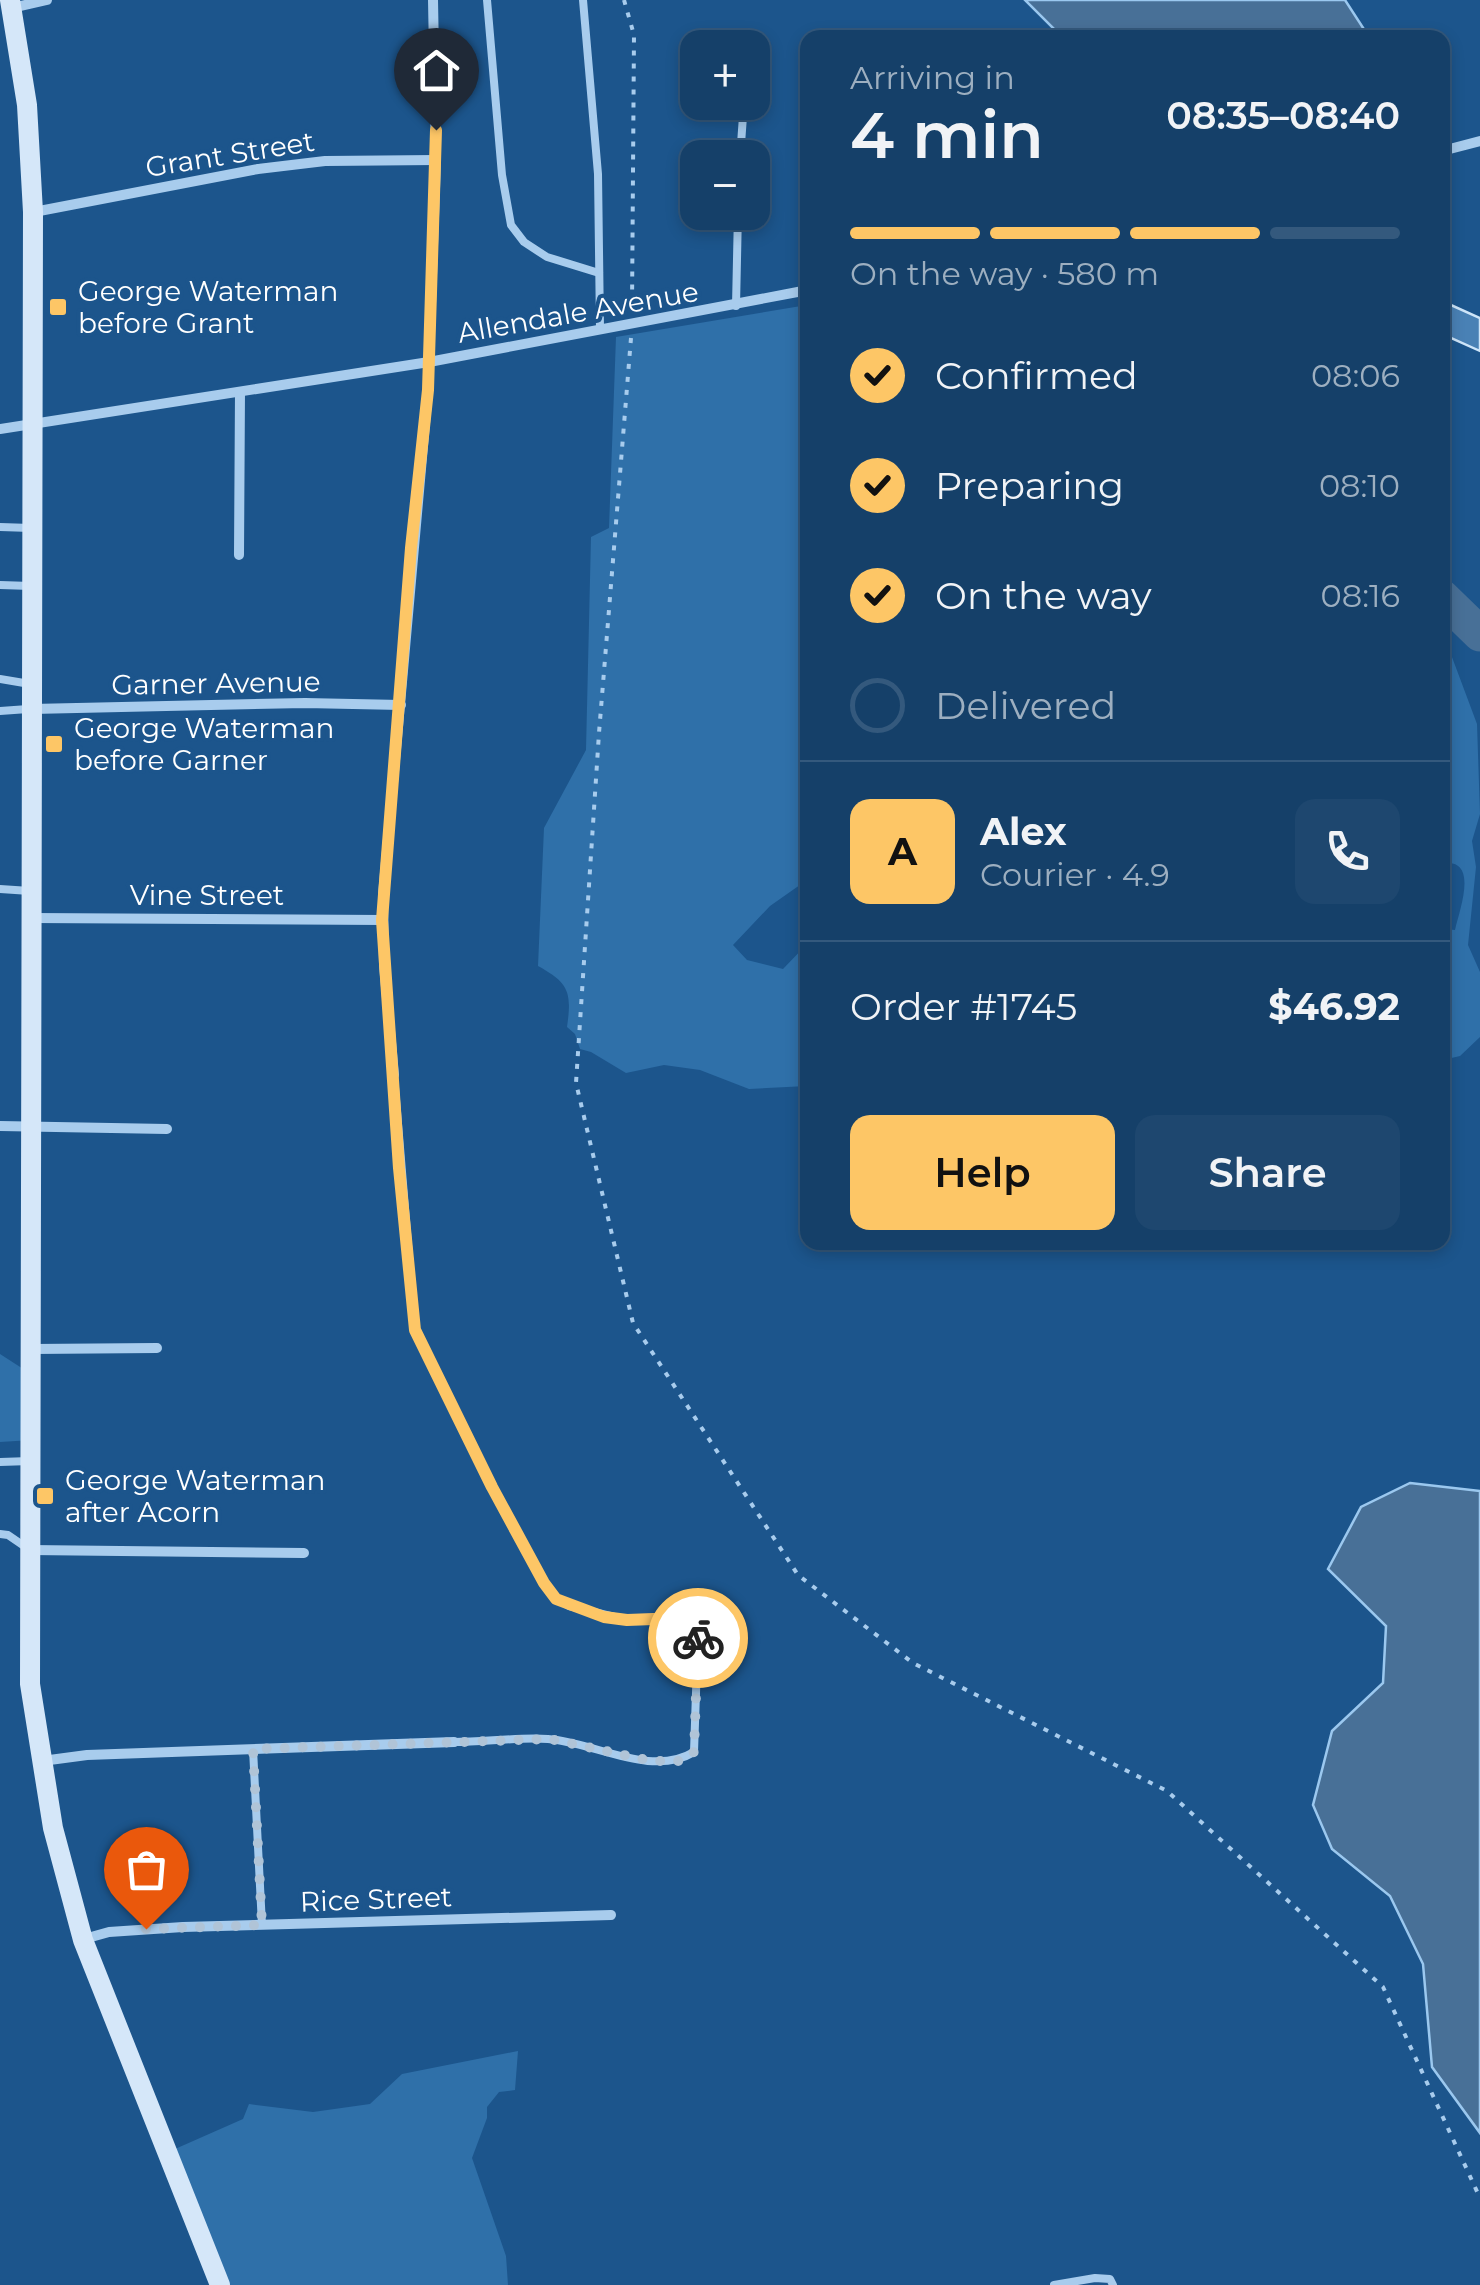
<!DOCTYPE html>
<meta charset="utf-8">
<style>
:root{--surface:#154069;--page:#1e476f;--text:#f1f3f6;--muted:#9dafc0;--line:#34597d;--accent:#fdc666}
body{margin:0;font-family:Montserrat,sans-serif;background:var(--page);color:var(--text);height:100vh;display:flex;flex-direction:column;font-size:38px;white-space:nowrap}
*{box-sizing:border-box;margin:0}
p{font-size:32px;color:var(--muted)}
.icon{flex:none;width:55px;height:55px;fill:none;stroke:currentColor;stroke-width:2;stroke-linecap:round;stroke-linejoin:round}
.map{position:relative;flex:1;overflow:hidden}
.side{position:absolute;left:800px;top:30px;width:650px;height:1220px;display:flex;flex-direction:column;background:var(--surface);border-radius:20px;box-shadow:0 5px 15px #0003,0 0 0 2px var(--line)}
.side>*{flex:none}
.fabs{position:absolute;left:680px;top:30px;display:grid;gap:20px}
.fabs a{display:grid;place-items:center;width:90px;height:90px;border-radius:20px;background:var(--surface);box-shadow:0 5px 15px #0003,0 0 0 2px var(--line);font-size:50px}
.pin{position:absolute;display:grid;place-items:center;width:85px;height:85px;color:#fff;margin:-102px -42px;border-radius:50% 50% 50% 0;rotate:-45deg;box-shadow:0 0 10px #0007}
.pin .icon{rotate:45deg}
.courier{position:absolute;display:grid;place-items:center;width:100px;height:100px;margin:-50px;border:8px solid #fdc666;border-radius:50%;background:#fff;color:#222;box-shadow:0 2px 12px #0007}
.headline em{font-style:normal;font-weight:600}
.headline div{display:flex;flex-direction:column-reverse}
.headline{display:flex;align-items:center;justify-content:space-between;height:170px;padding:0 50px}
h1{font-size:65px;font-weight:600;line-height:75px}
.bar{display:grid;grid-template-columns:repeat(4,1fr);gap:15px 10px;align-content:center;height:120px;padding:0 50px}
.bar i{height:12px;border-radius:8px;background:var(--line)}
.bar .selected{background:var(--accent)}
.bar p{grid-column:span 4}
.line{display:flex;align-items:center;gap:25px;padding:0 50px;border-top:2px solid var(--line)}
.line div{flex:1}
.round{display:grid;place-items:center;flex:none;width:105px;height:105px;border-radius:20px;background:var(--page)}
ol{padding:0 50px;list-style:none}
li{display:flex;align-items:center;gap:30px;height:110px}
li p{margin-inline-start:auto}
li .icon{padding:10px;border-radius:50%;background:var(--accent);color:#111;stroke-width:4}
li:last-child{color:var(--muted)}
li i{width:55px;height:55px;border:5px solid var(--line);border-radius:50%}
.action{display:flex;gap:20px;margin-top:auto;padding:20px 50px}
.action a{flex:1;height:115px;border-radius:20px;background:var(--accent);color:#111;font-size:40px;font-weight:600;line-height:115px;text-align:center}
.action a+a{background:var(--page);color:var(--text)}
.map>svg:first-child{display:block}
.green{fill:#2f70a9}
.water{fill:#487097;stroke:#9bc8ef;stroke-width:2.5}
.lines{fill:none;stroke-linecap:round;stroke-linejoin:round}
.river{stroke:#487097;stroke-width:35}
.building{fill:#4981b5;stroke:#cee5f9;stroke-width:2.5}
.path{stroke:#a8cced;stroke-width:4;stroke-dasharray:5 8;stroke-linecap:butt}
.service{stroke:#a8cced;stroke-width:8}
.minor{stroke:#a8cced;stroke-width:10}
.secondary{stroke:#d5e7f9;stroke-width:20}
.done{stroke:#b0c4d7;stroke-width:10;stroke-dasharray:0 18}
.route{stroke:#fdc666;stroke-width:12}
.poi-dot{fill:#fdc666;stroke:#1c558c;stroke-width:4}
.labels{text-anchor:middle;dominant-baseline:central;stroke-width:8;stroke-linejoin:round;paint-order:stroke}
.street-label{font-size:28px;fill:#fff;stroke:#1c558c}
.poi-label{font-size:28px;fill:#fff;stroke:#1c558c;text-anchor:start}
</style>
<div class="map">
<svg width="1480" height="2285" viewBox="0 0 1480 2285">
<rect width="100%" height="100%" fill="#1c558c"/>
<g class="green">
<path d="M807,305V880L770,906L733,945L747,960L783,969L807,944V1086L749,1089L700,1070L664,1065L626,1073L591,1052L580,1049L575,1034L567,1027C572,992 569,983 538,966L544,828L586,750L591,537L609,528L616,337Z"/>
<path d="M1443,633L1477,724L1480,814L1472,841L1476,867L1468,945L1480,972V1037L1460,1056L1443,1060V929L1455,930C1460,908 1479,859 1443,863Z"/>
<path d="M0,1354L31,1374L32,1440L0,1442Z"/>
<path d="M518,2051L515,2090L499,2092L487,2107V2118L472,2158L506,2256L508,2285H222L175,2149L243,2119L249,2104L313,2112L370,2104L402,2074Z"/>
</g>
<g class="water">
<path d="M1025,0H1345L1369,37H1062Z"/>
<path d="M1410,1483L1480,1491V2133L1432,2067L1423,1964L1390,1896L1332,1849L1313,1805L1332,1731L1383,1683L1386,1626L1328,1569L1361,1507Z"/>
</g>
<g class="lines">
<path class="river" d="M1442,597L1480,634"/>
</g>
<path class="building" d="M1442,301L1480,318V351L1442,334Z"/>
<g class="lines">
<g class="path">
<path d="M624,0L634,35L632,309"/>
<path d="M631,338L599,733L576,1083L633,1323L798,1575L913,1663L1167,1791L1383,1987L1480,2198"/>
</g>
<g class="service">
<path d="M487,0L502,175L511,225L524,242L547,257L599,273"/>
<path d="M583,0L598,174L600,328"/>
<path d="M740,158L744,102"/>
<path d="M736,306L738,212"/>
<path d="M0,527L31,528"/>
<path d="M0,585L31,586"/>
<path d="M0,679L30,684"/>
<path d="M0,711L28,709"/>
<path d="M0,889L30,891"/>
<path d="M394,1075L415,1329L520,1541L544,1583L556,1599L569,1606L627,1620L680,1618L698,1634L694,1752C651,1778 594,1742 548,1739C517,1737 485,1742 454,1742"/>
<path d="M0,1462L30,1461"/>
<path d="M0,1534L8,1535L27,1548"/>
<path d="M253,1749L262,1925"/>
<path d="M1054,2285L1095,2278L1110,2279L1113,2285"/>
</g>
<g class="minor">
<path d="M12,8L47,0"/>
<path d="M1442,151L1480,141"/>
<path d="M34,212L258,169L325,161L436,160"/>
<path d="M0,429L429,362L808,290"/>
<path d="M239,555L240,392"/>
<path d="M32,709L305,703L401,705"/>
<path d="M31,918L383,920"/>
<path d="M394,1075L384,965L383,895L428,390L436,160L433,0"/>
<path d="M0,1126L167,1129"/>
<path d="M32,1349L157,1348"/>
<path d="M30,1550L304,1553"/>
<path d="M42,1761L87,1755L454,1742"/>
<path d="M84,1939L109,1932L183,1927L611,1915"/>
</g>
<path class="secondary" d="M10,0L27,105L33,212L30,1684L53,1828L83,1940L220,2285"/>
</g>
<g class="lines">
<path class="done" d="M146,1929L262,1925L253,1749L550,1739L652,1761H680L694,1752L698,1638"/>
<path class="route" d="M436,130L428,390L411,548L382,920L399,1168L415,1330L492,1487L544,1583L556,1599L604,1617L627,1620L680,1618L690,1624L698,1638"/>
</g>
<g class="poi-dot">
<rect x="48" y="297" width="20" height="20" rx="5"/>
<rect x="44" y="734" width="20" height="20" rx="5"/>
<rect x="35" y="1486" width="20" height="20" rx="5"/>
</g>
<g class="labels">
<g class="street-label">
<text transform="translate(230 154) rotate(-9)">Grant Street</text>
<text transform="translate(578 312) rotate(-10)">Allendale Avenue</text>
<text transform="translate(216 683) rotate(-1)">Garner Avenue</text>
<text x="207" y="895">Vine Street</text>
<text transform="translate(376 1899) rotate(-2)">Rice Street</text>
</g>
<g class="poi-label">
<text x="78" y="291">George Waterman<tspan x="78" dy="32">before Grant</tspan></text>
<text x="74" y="728">George Waterman<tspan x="74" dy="32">before Garner</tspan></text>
<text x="65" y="1480">George Waterman<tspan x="65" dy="32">after Acorn</tspan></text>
</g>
</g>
</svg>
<div class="fabs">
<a>+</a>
<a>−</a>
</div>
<div class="pin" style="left:146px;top:1929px;background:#ea580c"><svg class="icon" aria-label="bag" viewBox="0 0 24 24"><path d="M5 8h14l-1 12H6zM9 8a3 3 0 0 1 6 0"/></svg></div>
<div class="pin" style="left:436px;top:130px;background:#1f2937"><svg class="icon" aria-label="home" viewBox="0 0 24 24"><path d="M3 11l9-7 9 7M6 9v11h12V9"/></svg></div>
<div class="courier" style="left:698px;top:1638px"><svg class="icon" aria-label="bike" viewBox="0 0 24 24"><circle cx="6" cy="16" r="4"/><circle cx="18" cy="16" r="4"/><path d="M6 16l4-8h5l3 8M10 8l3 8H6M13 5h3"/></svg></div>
<section class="side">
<div class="headline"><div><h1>4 min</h1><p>Arriving in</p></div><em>08:35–08:40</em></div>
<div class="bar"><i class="selected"></i><i class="selected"></i><i class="selected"></i><i></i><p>On the way · 580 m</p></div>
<ol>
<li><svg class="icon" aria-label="check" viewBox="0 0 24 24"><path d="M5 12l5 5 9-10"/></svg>Confirmed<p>08:06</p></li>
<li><svg class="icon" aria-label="check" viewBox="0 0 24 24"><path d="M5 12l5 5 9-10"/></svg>Preparing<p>08:10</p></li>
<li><svg class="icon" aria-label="check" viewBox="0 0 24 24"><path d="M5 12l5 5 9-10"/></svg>On the way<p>08:16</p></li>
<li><i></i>Delivered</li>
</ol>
<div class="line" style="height:180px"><b class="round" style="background:var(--accent);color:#111">A</b><div><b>Alex</b><p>Courier · 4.9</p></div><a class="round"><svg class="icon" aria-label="phone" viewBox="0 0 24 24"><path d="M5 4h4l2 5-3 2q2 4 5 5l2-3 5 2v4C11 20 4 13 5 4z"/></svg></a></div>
<div class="line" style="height:130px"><div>Order #1745</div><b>$46.92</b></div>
<div class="action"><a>Help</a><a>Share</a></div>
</section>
</div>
